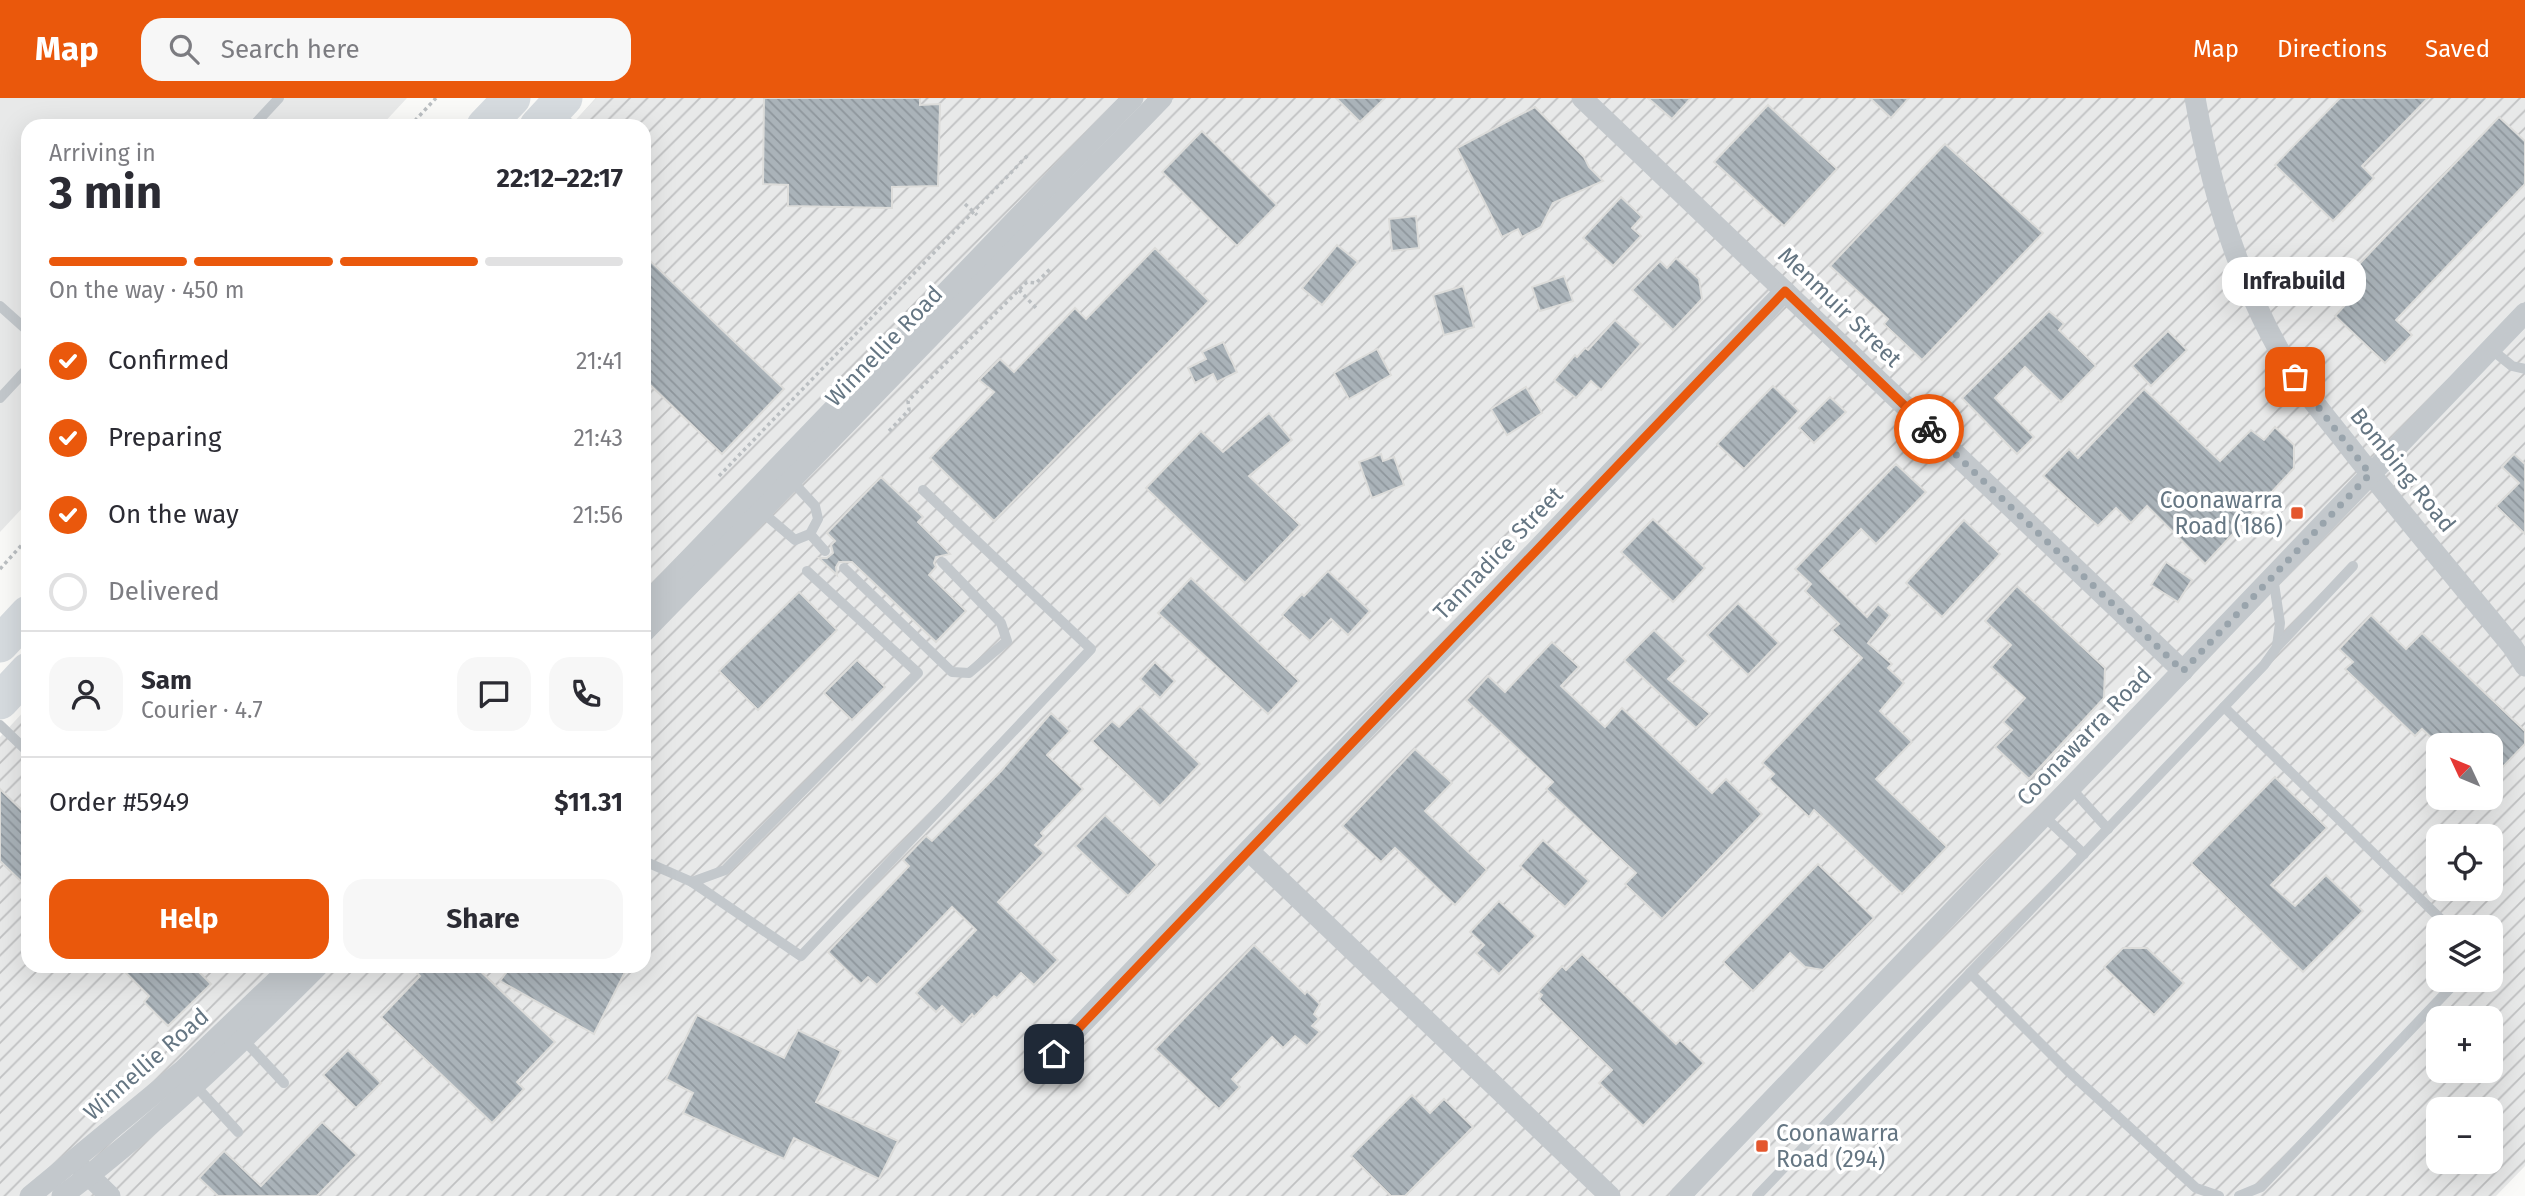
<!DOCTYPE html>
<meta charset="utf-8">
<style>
:root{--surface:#fff;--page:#f7f7f7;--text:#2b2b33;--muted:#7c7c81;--line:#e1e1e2;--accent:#ea580c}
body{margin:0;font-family:"Fira Sans",sans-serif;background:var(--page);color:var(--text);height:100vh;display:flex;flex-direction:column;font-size:26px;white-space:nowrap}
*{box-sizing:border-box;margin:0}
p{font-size:23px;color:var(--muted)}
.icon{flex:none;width:38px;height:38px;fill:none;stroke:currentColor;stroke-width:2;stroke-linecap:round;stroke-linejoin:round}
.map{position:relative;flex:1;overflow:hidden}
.details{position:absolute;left:21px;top:21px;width:630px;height:854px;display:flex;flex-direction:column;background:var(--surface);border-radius:21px;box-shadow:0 7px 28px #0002}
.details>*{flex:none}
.needle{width:46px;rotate:314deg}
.fabs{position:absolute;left:2426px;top:635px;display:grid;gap:14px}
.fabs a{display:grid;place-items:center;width:77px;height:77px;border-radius:14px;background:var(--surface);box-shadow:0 7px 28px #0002;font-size:35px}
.pin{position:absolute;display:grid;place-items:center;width:60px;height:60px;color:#fff;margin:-30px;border-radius:14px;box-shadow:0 4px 10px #0006}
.courier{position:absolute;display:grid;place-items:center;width:70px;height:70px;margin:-35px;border:5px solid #ea580c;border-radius:50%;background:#fff;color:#222;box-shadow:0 2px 9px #0007}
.bubble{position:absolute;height:49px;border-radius:21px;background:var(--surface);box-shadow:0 7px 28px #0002;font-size:23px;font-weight:700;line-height:49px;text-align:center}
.overview em{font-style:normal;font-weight:700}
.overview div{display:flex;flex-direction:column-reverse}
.overview{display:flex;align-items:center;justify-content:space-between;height:119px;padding:0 28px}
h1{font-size:46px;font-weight:700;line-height:52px}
.bar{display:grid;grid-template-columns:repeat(4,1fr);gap:10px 7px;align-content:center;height:84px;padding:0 28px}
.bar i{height:9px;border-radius:5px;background:var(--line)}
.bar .selected{background:var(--accent)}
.bar p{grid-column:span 4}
.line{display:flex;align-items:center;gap:18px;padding:0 28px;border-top:2px solid var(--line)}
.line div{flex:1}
.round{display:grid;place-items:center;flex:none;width:74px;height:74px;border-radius:21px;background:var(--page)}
ol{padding:0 28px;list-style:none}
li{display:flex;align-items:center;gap:21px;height:77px}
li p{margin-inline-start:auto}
li .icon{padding:7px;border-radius:50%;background:var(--accent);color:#fff;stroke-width:4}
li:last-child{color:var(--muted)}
li i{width:38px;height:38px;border:4px solid var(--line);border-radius:50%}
.button{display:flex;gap:14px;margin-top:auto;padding:14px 28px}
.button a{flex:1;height:80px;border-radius:21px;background:var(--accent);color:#fff;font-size:28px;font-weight:700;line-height:80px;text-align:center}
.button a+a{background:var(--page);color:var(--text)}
header{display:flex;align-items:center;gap:42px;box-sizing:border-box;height:98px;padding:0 35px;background:var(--accent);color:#fff}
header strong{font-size:33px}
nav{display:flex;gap:38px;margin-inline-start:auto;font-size:24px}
.search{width:490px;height:63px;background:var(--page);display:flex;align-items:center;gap:18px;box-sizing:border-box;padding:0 24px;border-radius:21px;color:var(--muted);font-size:26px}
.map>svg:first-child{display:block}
.built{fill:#e8e9e9}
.industrial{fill:url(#industrial-furrows);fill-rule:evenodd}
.building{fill:url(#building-back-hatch);stroke:#dcdcda;stroke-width:2}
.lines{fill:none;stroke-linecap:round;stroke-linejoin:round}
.path{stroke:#bbbfc2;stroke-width:3.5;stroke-dasharray:3.5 3.5;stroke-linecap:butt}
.lane{stroke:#c3c8cc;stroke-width:10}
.street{stroke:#c3c8cc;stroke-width:21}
.highway{stroke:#d6dbdf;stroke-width:37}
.done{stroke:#99a4ac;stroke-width:7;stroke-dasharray:0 12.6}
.route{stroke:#ea580c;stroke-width:9}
.poi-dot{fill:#e4572e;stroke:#fff;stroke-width:2.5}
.labels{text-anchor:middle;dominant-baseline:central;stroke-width:7;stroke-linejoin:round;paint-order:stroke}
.street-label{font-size:23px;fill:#657683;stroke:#fff}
.poi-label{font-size:23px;fill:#657683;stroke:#fff;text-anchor:end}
</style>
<header>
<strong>Map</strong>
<div class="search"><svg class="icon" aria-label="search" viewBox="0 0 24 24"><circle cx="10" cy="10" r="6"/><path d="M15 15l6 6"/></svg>Search here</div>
<nav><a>Map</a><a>Directions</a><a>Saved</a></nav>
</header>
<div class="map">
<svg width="2525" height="1098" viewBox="0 0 2525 1098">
<defs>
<pattern id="industrial-furrows" width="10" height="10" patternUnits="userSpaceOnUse" patternTransform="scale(1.75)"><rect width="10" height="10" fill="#e8e9e9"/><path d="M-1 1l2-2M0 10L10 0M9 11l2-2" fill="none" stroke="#c0c1c2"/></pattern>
<pattern id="building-back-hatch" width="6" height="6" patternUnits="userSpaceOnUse" patternTransform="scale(1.75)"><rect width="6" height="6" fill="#aab3b9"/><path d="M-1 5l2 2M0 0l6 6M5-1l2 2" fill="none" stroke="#8e969c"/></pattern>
</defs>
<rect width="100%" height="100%" fill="#fafaf8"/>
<path class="built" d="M0,0H407L381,28H28V404L0,434Z"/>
<path class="industrial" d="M596,0H2525V1068L2496,1098H0V639L28,609V868H644V28H570ZM2438,648H2490V700H2438ZM2438,738H2490V791H2438ZM2438,830H2490V882H2438ZM2438,920H2490V973H2438ZM2438,1012H2490V1064H2438Z"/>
<g class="building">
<path d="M764,0H920V7L940,6L938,88L892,89V110L788,108V87L763,86Z"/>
<path d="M1336,0H1385L1360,24Z"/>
<path d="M1648,0H1691L1672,21Z"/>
<path d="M1870,0H1909L1891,20Z"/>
<path d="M2340,0H2428L2362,68L2374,80L2333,123L2275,67Z"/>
<path d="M1768,7L1837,71L1784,128L1714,64Z"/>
<path d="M1535,9L1584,59L1589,69L1603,83L1553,105L1541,129L1522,139L1518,131L1502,139L1457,50Z"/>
<path d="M2499,19L2525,43V86L2396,222L2412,237L2385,265L2335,218L2357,194L2344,182Z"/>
<path d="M1202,33L1277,107L1237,148L1162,74Z"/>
<path d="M1945,46L2043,135L1922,262L1884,226L1888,221L1830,168Z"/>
<path d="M1621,99L1642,119L1632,130L1641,138L1613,168L1583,140Z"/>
<path d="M1416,118L1419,150L1392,153L1389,121Z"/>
<path d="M1337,147L1358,164L1322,207L1302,190Z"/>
<path d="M1155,150L1209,203L994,423L930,360L994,294L979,282L1000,261L1014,274L1075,210L1086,221Z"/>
<path d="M644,157L784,291L722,356L644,281Z"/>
<path d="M1676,160L1699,181L1702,201L1673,232L1632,192L1660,163L1667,170Z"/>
<path d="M1564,178L1573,203L1540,213L1532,189Z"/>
<path d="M1463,188L1474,229L1444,237L1433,197Z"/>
<path d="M2049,213L2064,226L2059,232L2096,268L2061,304L2025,269L1995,300L2034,339L2017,356L1962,300Z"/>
<path d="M1615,222L1641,246L1601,292L1591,283L1576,300L1554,282L1575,257L1577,259L1585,250L1588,252Z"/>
<path d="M2168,233L2187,252L2151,288L2132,268Z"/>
<path d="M1223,244L1237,274L1217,284L1213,276L1195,285L1188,270L1206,261L1202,254Z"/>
<path d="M1377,251L1391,277L1349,301L1334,275Z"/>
<path d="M1773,288L1799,313L1744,371L1717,346Z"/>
<path d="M1526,289L1542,315L1507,337L1491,311Z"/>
<path d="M2144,291L2220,363L2251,332L2264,342L2275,329L2294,347V370L2205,466L2147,408L2131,425L2116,410L2098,428L2043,378L2069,351L2078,360Z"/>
<path d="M1830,299L1846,314L1814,345L1799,330Z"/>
<path d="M1269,315L1292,342L1249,378L1300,427L1245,485L1146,390L1201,333L1223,354Z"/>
<path d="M1381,356L1383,363L1394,359L1404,387L1372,400L1359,364Z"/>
<path d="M2514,356L2525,366V436L2496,408L2519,385L2502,369Z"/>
<path d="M1896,366L1926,394L1876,446L1861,431L1820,473L1867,519L1878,506L1890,517L1868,545L1892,566L1888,570L1904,585L1880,613L1912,644L1876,681L1947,749L1902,796L1814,712L1809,719L1785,696L1769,681L1774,676L1762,665L1862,560L1832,532L1839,526L1805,493L1811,486L1795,471Z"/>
<path d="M881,379L923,419L918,424L950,456L936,459L934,465L936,469L929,477L966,513L936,544L852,464H839L836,469L837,477L819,460H827L833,455L831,447L835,443L827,435Z"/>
<path d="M1653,421L1705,470L1673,504L1621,454Z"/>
<path d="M1964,422L2000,456L1942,519L1906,485Z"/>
<path d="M2166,464L2192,482L2178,504L2151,487Z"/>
<path d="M1328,473L1370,513L1348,537L1331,521L1310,543L1282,517L1302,496L1304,498Z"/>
<path d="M1191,480L1299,583L1268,616L1158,515Z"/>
<path d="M2017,488L2105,570L2104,600L2029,681L1995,649L2012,632L2003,624L2025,600L1991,569L2011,547L1985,523Z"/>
<path d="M799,494L837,532L758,612L719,573Z"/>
<path d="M1738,505L1779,545L1748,577L1707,537Z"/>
<path d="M2371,517L2406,551L2422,535L2525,633V646L2490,682V648H2440L2422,631L2415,638L2345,571L2353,564L2339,551Z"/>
<path d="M1654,532L1686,563L1668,581L1710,616L1696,630L1624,562Z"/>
<path d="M1552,544L1579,569L1561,588L1605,629L1622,610L1712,695L1726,681L1762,716L1662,821L1625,786L1636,775L1546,691L1553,684L1466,602L1488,578L1505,594Z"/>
<path d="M857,562L885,589L852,622L824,595Z"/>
<path d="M1155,564L1175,583L1160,600L1140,581Z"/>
<path d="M1140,608L1200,666L1160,708L1092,643L1112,623L1119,629Z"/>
<path d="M1051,615L1070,633L1047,657L1083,691L1041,735L1044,738L1035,747L1044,755L998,804L1058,862L1034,887L1021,875L997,900L994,898L974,919L972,916L962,927L942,908L936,914L916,895L976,832L952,809L877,887L868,879L861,886L828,854L909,768L903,762L926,738L932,743L1001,673Z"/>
<path d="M1415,651L1452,685L1425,713L1487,772L1455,807L1395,750L1381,764L1342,728Z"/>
<path d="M2275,679L2327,730L2271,787L2295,808L2326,777L2363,813L2303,874L2191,765Z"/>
<path d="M0,691L28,718V790L0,763Z"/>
<path d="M1105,717L1157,767L1128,798L1075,748Z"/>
<path d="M1543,742L1589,783L1565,809L1520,768Z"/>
<path d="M1818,766L1874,820L1823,872L1805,869L1790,855L1753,893L1723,864Z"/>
<path d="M1499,803L1536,838L1499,876L1476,855L1484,847L1470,834Z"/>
<path d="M1254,847L1305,896L1307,893L1320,906L1314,916L1319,921L1312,928L1320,934L1307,948L1295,938L1283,950L1272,939L1232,981L1240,989L1219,1011L1155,951Z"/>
<path d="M2123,850H2147L2184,885L2154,917L2104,869Z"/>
<path d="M1582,856L1676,946L1680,942L1704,965L1643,1028L1599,985L1612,972L1539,901L1542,897L1538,894L1562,868L1566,872Z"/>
<path d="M119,868H193L211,886L168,928L144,904L149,898Z"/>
<path d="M410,868H475L555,944L517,984L524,991L492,1025L381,919L420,878Z"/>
<path d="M511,868H628L594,936L500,883Z"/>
<path d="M697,917L784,960L798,932L841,953L816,1004L898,1043L879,1081L794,1040L784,1061L683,1015L693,995L666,981Z"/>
<path d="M348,952L381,985L356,1010L323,977Z"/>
<path d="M1412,997L1430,1015L1444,1001L1473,1029L1405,1098H1391L1351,1058Z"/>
<path d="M322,1024L357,1057L317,1098H218L199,1080L224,1053L261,1088Z"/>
</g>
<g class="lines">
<g class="path">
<path d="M410,28L436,0"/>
<path d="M965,106L977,117"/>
<path d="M1019,192L1038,212"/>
<path d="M889,333L909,312L908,303L1027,184L1036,185L1051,170"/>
<path d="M719,378L1028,57"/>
<path d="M0,471L28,440"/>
</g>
<g class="lane">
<path d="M555,21L579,28"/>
<path d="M253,28L279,0"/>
<path d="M0,208L28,233"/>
<path d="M2491,251L2512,268L2525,271"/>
<path d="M0,300L28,270"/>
<path d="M791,382L815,408L818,421L810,436L825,453"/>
<path d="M761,413L795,442L810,436"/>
<path d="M844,470L952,574L969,575L1007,543L1001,525L942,464"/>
<path d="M2273,479L2280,525L2277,548"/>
<path d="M2224,609L2450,830"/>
<path d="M0,627L27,653L28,651"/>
<path d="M2071,690L2108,731"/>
<path d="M2044,718L2084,756"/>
<path d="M644,763L692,784L725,772L918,575L807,473"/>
<path d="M692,784L801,858L1091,551L923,392"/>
<path d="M1970,875L2068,973L2196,1090L2219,1098"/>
<path d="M242,940L284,985"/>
<path d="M193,985L238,1034"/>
<path d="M1757,1098L2264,567L2277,549L2353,468"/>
<path d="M2239,1098L2261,1089L2458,882"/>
</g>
<g class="street">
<path d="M1582,0L2183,573"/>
<path d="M2195,0C2212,96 2242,196 2295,279C2311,302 2330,324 2347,346C2401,415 2457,481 2512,548L2525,568"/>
<path d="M644,508L1133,0"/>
<path d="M644,534L1162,0"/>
<path d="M1249,753L1610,1098"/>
<path d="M1053,956L1785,193"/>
<path d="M79,1068L110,1098"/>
<path d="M30,1098L183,972L292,868"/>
<path d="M62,1098C154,1029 237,949 318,868"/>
<path d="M1680,1098L2525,215"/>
</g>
<g class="highway">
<path d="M485,28L512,0"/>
<path d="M538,28L564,0"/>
<path d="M0,546L28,516"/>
<path d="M0,603L28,573"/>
</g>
</g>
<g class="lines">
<path class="done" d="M1929,331L2183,573L2370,376L2295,279"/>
<path class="route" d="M1054,956L1785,193L1929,331"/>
</g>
<g class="poi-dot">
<rect x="2290" y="408" width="14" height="14" rx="3.5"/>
<rect x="1755" y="1041" width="14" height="14" rx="3.5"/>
</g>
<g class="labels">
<g class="street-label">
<text transform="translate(1840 209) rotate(44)">Menmuir Street</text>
<text transform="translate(884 248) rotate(-46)">Winnellie Road</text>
<text transform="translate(2403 372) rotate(51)">Bombing Road</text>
<text transform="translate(1498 455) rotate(-46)">Tannadice Street</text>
<text transform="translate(2084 638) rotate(-46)">Coonawarra Road</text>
<text transform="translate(146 966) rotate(-41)">Winnellie Road</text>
</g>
<g class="poi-label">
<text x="2283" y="402">Coonawarra<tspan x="2283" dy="26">Road (186)</tspan></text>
<text x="1776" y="1035" text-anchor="start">Coonawarra<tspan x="1776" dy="26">Road (294)</tspan></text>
</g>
</g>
</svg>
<div class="fabs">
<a><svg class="needle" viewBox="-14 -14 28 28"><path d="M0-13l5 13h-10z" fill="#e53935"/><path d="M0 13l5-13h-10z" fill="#7c7c81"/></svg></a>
<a><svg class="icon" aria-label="locate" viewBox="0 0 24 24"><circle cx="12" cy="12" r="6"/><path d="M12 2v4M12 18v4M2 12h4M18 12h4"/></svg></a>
<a><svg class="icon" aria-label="layers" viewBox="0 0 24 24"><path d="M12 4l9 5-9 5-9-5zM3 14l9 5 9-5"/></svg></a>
<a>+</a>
<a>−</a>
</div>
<div class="pin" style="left:2295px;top:279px;background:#ea580c"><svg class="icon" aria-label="bag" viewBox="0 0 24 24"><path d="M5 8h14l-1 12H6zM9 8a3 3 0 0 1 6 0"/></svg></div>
<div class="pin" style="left:1054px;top:956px;background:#1f2937"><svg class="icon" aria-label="home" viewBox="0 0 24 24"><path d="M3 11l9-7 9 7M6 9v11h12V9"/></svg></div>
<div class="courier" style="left:1929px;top:331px"><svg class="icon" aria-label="bike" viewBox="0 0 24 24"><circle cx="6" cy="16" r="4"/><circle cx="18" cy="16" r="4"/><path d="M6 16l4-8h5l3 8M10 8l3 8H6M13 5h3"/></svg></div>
<div class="bubble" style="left:2222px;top:159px;width:144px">Infrabuild</div>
<section class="details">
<div class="overview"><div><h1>3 min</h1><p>Arriving in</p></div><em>22:12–22:17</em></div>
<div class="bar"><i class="selected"></i><i class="selected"></i><i class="selected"></i><i></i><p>On the way · 450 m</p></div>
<ol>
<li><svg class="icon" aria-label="check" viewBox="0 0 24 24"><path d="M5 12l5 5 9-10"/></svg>Confirmed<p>21:41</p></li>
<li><svg class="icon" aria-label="check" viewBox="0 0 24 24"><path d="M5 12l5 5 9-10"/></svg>Preparing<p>21:43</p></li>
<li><svg class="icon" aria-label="check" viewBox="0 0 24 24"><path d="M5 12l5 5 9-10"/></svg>On the way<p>21:56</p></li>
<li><i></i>Delivered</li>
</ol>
<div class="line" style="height:126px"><a class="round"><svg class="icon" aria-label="person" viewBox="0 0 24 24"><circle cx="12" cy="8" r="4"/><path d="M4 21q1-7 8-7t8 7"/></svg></a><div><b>Sam</b><p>Courier · 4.7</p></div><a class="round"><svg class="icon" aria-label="chat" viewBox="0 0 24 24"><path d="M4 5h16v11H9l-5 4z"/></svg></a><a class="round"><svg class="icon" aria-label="phone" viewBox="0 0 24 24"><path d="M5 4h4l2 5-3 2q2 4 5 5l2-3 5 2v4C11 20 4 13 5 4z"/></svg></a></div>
<div class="line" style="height:91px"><div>Order #5949</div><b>$11.31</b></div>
<div class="button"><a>Help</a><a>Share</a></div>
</section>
</div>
